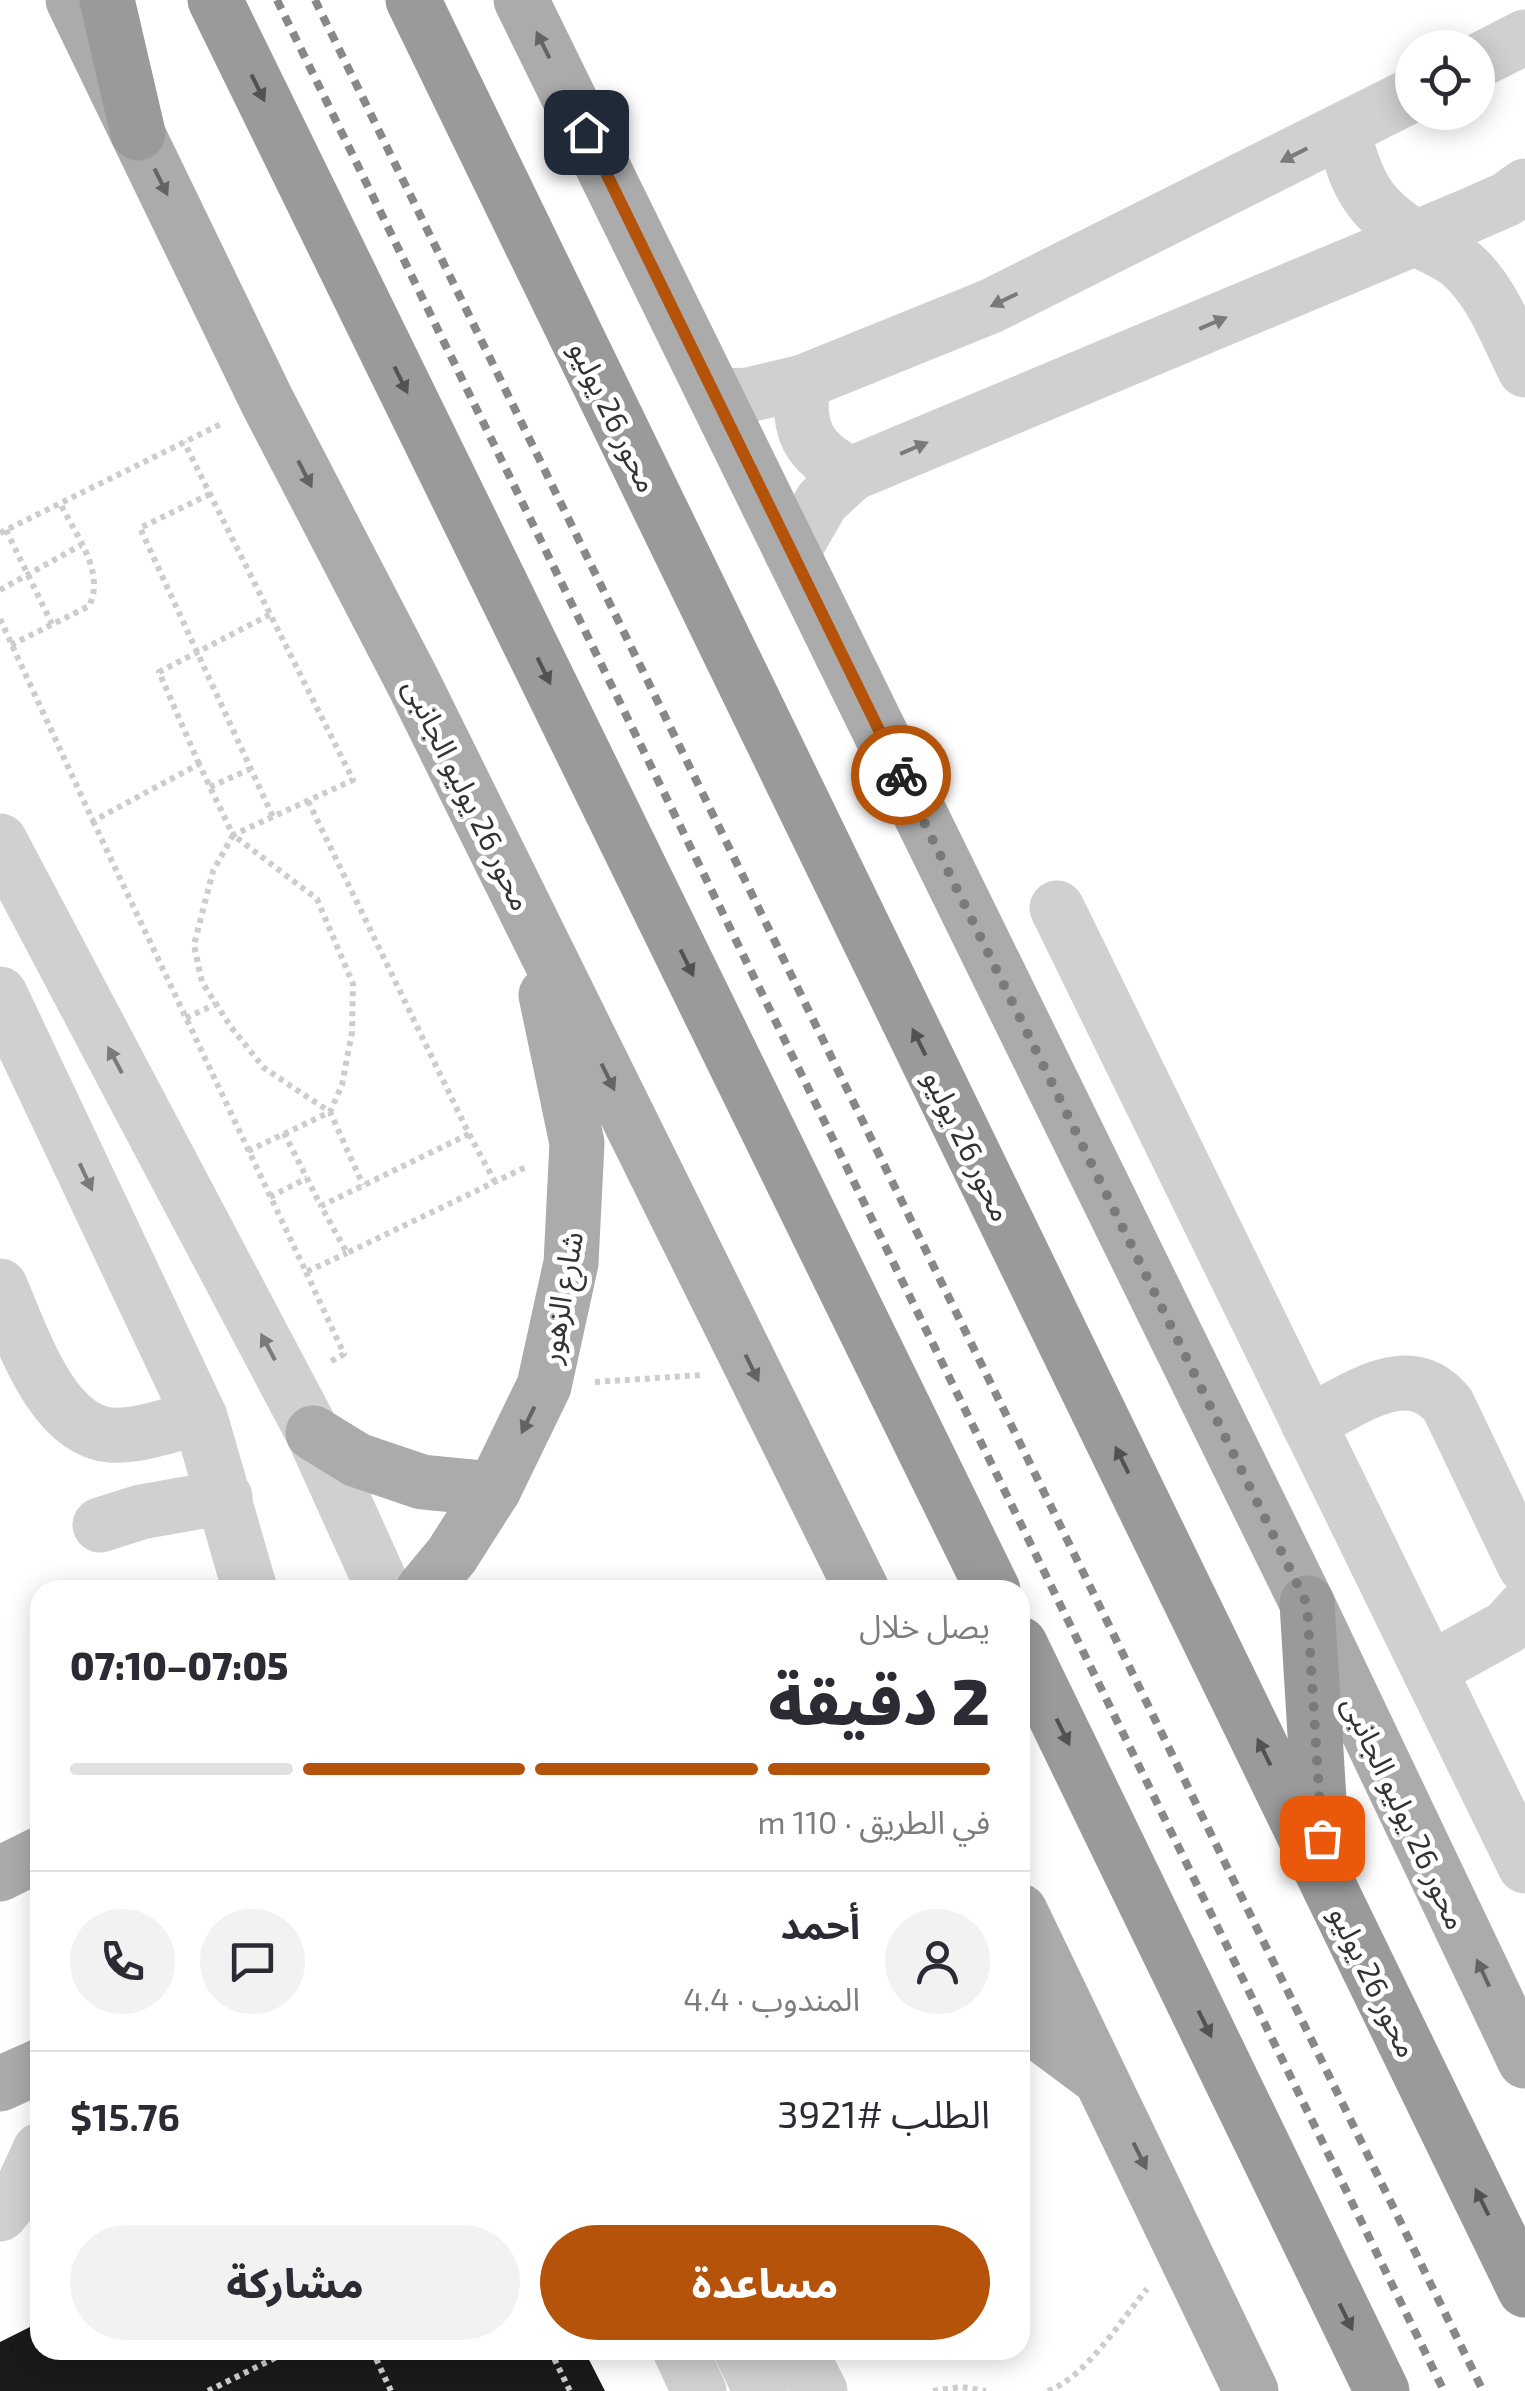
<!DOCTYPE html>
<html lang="ar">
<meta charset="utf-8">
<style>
:root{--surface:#fff;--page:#f2f2f3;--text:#2b2b33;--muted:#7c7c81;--line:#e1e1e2;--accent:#b45309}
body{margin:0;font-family:"Exo 2","Noto Sans Arabic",sans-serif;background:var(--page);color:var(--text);direction:rtl;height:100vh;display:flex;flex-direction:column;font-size:38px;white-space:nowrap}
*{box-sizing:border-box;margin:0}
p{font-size:32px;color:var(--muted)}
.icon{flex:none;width:55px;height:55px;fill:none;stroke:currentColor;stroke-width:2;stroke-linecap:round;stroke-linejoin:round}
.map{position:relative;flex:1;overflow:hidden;direction:ltr}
.side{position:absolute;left:30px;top:1580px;width:1000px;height:780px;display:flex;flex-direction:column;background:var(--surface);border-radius:30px;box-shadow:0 5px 25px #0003;direction:rtl}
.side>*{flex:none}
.fabs{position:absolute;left:1395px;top:30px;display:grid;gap:20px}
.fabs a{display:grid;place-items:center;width:100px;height:100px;border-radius:50%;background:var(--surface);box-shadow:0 5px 25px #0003;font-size:50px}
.pin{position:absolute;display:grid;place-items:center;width:85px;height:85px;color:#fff;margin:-42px;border-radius:20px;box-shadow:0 5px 15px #0006}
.courier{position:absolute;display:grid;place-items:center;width:100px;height:100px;margin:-50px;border:8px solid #b45309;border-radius:50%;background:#fff;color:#222;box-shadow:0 2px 12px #0007}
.headline em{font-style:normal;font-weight:800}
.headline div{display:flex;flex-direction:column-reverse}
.headline{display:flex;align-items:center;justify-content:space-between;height:170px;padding:0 40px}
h1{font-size:65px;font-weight:800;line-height:75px}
.bar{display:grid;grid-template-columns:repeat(4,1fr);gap:15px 10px;align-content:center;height:120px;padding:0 40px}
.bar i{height:12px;border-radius:8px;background:var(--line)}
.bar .active{background:var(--accent)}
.bar p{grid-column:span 4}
.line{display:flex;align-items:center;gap:25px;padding:0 40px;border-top:2px solid var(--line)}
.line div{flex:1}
.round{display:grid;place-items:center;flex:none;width:105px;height:105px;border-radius:52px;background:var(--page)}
.cta{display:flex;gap:20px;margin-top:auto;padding:20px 40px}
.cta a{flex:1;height:115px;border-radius:60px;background:var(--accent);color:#fff;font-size:40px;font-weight:800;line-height:115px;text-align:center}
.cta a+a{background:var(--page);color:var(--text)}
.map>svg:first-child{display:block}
.building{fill:#1a1a1a}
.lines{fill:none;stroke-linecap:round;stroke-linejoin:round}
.path{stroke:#cdcdcd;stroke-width:6;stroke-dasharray:5 5;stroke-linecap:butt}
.minor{stroke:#d0d0d0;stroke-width:55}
.major{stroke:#ababab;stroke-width:55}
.highway{stroke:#9a9a9a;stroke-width:55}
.rail{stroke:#888;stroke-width:8;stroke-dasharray:10 8;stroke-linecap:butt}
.oneway{fill:#636363}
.oneway2{fill:#525252}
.oneway3{fill:#7a7a7a}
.done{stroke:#7a7a7a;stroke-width:10;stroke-dasharray:0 18}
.route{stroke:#b45309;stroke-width:12}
.labels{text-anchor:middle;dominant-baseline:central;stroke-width:10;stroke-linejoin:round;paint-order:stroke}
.street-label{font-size:30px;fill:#333;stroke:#fff}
</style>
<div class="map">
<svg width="1525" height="2391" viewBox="0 0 1525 2391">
<rect width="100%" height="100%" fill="#fff"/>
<path class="building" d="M40,2322V2350H584L605,2391H0V2342Z"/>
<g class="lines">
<g class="path">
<path d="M210,494L140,528L273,817"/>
<path d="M6,530L52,624"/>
<path d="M0,533L223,423"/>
<path d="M0,590L81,545"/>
<path d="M0,619L93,821L199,764L233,835L353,780L184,442"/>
<path d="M11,645L89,606C106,572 75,534 60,503"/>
<path d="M199,764L159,672L271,614"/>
<path d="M210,787L250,769"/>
<path d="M308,801L469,1134L321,1206L347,1253L528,1166"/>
<path d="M93,821L306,1272L347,1253"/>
<path d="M186,1018L216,1004"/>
<path d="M284,1133L321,1206"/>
<path d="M469,1134L495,1182"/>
<path d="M248,1151L330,1112L342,1085L352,1032L353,984L317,899L233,835L213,871L194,945L202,982L231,1027L264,1068L330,1112L363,1185"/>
<path d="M270,1197L307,1178"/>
<path d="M306,1272L344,1354L328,1363"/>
<path d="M595,1382L702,1375"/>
<path d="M372,2350L391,2391"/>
<path d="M550,2350L570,2391"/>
<path d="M208,2391L291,2350"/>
<path d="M933,2391L961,2387L986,2391"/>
<path d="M1048,2391C1087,2376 1120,2321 1147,2289"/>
</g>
<g class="minor">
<path d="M1478,61L1525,37"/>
<path d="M1343,130C1356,186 1370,211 1420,240C1433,248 1450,254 1461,264C1492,291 1507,334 1525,370"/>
<path d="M803,382C796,430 808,453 851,474"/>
<path d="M716,396L748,395L803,382L991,306L1412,95"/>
<path d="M792,553L822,501L851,474L1473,214L1507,199L1525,186"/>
<path d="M0,841L313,1433L384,1590"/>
<path d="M1057,908L1525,1866"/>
<path d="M0,994L200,1417L250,1590"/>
<path d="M0,1286C21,1333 50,1429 110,1435C139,1437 172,1424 200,1417"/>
<path d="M1308,1423C1353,1401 1408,1356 1448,1405L1525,1566"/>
<path d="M100,1525L141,1512L225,1497"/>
<path d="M1429,1670L1507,1627L1525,1607"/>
<path d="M0,2214L24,2185L40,2150"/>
<path d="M680,2350L699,2391"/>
<path d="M741,2350L761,2391"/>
<path d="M799,2350L820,2391"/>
</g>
<g class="major">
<path d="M73,0L267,401L413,682L862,1590"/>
<path d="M521,0L1307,1603L1525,2061"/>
<path d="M313,1433L357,1460L422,1482L494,1489"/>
<path d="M423,1590L452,1555L494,1489L544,1386L571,1263L577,1143L546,995"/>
<path d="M0,1874L40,1854"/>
<path d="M1020,1911L1251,2391"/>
<path d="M1020,2019L1094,2074"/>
<path d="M0,2084L40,2066"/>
</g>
<g class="highway">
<path d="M107,0L138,133"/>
<path d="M215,0L993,1590"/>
<path d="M413,0L1525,2290"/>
<path d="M1307,1603L1322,1849"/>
<path d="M1020,1644L1382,2391"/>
</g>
<g class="rail">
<path d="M277,0L1444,2391"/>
<path d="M315,0L1483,2391"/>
</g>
</g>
<defs><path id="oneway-solid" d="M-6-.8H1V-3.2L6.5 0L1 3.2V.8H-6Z" transform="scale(2.5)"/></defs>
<g class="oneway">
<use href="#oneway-solid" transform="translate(543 45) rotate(-116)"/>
<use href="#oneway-solid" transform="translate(161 182) rotate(64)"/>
<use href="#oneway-solid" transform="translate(305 474) rotate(63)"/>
<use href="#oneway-solid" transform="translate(608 1077) rotate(64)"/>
<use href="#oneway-solid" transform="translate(752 1368) rotate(64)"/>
<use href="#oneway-solid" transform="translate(528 1420) rotate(116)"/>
<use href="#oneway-solid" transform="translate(1483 1973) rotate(-115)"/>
<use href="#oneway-solid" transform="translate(1140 2156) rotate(64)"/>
</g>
<g class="oneway2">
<use href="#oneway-solid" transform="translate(258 88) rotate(64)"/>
<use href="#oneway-solid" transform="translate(401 380) rotate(64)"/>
<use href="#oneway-solid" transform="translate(544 671) rotate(64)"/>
<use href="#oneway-solid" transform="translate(687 963) rotate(64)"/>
<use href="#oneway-solid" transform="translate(919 1042) rotate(-116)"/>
<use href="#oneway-solid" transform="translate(1122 1460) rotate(-116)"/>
<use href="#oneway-solid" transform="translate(1063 1732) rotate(64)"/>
<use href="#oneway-solid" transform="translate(1264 1752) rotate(-116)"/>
<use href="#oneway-solid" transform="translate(1205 2024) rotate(64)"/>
<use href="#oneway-solid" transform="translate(1482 2202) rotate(-116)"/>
<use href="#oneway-solid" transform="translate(1346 2317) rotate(64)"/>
</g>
<g class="oneway3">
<use href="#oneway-solid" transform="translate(1294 155) rotate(153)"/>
<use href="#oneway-solid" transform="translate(1004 300) rotate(154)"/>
<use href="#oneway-solid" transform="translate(1213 323) rotate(-23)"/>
<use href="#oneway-solid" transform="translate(914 448) rotate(-23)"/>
<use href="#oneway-solid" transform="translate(115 1060) rotate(-118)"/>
<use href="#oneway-solid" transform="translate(86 1177) rotate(65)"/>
<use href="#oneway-solid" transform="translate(268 1347) rotate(-118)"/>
</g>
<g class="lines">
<path class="done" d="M901,775L1307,1604L1322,1838"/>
<path class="route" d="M586,132L901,775"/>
</g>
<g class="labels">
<g class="street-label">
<text transform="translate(615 416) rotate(64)">محور 26 يوليو</text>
<text transform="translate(469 794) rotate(64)">محور 26 يوليو الجانبى</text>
<text transform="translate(969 1145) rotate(64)">محور 26 يوليو</text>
<text transform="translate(560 1297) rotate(-80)">شارع الزهور</text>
<text transform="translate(1406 1812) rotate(65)">محور 26 يوليو الجانبى</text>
<text transform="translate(1375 1981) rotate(64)">محور 26 يوليو</text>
</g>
</g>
</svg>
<div class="fabs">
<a><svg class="icon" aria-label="locate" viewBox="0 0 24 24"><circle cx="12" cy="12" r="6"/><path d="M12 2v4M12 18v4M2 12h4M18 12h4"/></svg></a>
</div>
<div class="pin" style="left:1322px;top:1838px;background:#ea580c"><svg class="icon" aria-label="bag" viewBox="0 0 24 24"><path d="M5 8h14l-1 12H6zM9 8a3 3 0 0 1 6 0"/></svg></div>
<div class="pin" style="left:586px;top:132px;background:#1f2937"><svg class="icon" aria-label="home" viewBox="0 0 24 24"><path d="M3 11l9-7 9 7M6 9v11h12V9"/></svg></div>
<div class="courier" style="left:901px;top:775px"><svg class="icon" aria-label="bike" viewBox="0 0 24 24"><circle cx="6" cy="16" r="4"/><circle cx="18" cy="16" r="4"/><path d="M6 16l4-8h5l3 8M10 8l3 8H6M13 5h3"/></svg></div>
<section class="side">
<div class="headline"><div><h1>2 دقيقة</h1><p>يصل خلال</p></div><em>07:05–07:10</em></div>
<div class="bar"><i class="active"></i><i class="active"></i><i class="active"></i><i></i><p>في الطريق · 110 m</p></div>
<div class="line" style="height:180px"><a class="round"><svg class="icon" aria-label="person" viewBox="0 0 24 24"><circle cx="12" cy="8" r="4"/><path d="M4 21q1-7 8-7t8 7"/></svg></a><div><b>أحمد</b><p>المندوب · 4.4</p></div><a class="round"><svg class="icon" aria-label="chat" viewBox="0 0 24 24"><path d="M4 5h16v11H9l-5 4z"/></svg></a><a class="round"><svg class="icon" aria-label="phone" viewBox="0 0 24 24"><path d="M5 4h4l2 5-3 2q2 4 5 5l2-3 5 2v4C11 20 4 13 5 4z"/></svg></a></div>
<div class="line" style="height:130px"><div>الطلب #3921</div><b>$15.76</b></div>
<div class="cta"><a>مساعدة</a><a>مشاركة</a></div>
</section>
</div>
